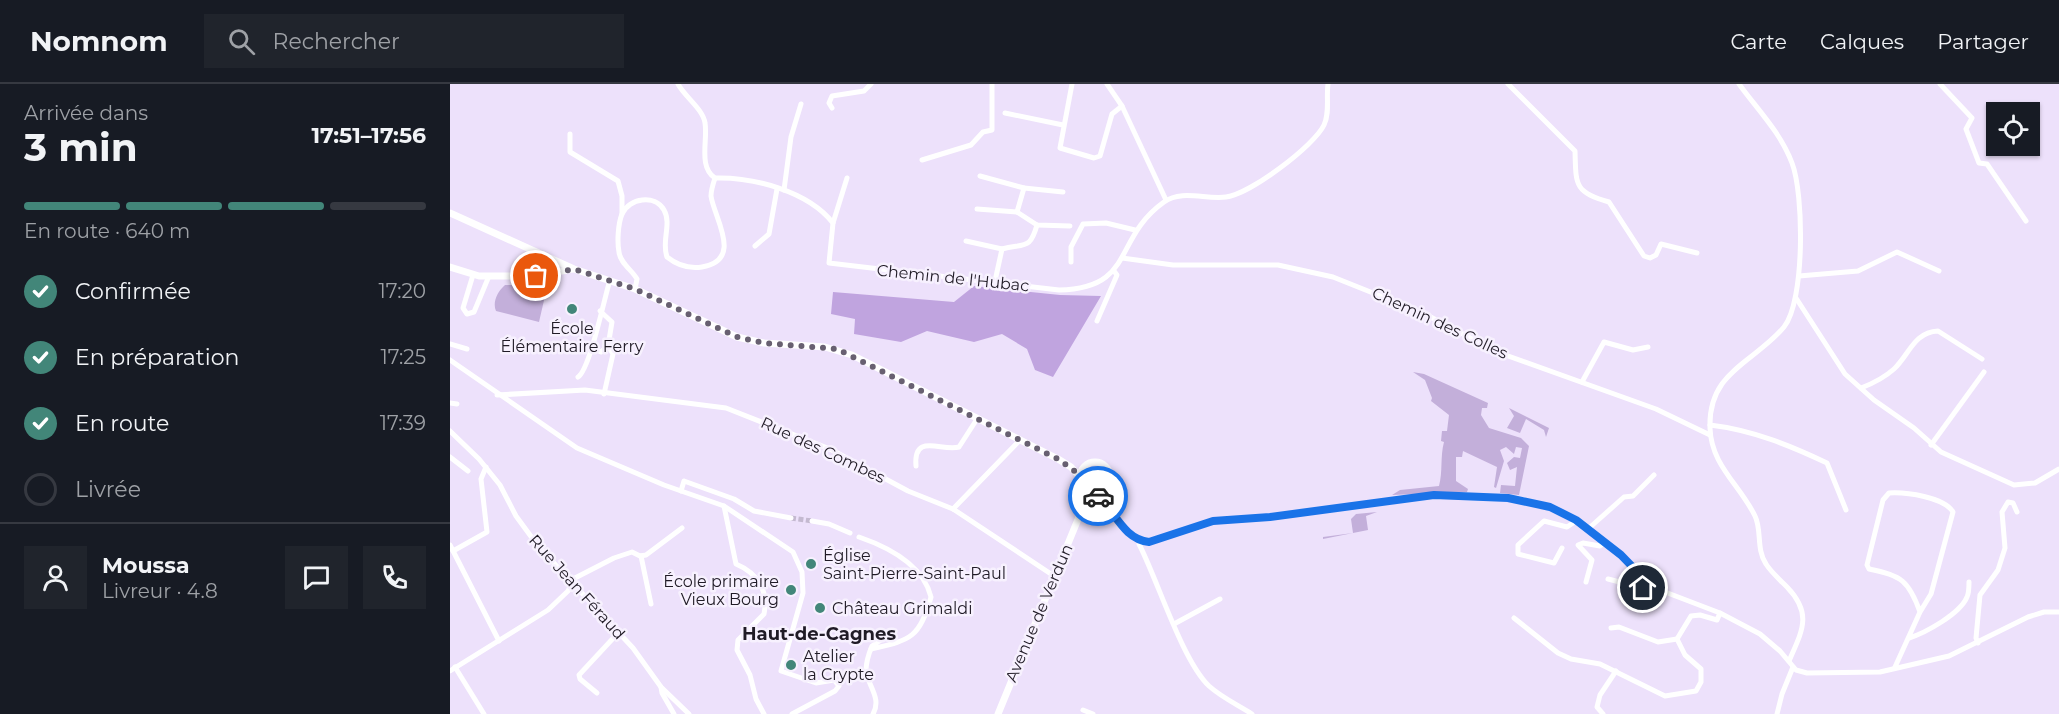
<!DOCTYPE html>
<html lang="fr">
<meta charset="utf-8">
<style>
:root{--surface:#171b24;--page:#20242c;--text:#f1f3f6;--muted:#9ea1a6;--line:#363941;--accent:#428679}
body{margin:0;font-family:Montserrat,sans-serif;background:var(--page);color:var(--text);height:100vh;display:flex;flex-direction:column;font-size:22px;white-space:nowrap}
*{box-sizing:border-box;margin:0}
p{font-size:20px;color:var(--muted)}
.icon{flex:none;width:33px;height:33px;fill:none;stroke:currentColor;stroke-width:2;stroke-linecap:round;stroke-linejoin:round}
.map{position:relative;flex:1;overflow:hidden}
.details{display:flex;flex-direction:column;background:var(--surface);width:450px}
.details>*{flex:none}
.buttons{position:absolute;left:1536px;top:18px;display:grid;gap:12px}
.buttons a{display:grid;place-items:center;width:54px;height:54px;border-radius:0px;background:var(--surface);box-shadow:0 2px 4px #0004;font-size:30px}
.pin{position:absolute;display:grid;place-items:center;width:51px;height:51px;color:#fff;margin:-26px;border:3px solid #fff;border-radius:50%;box-shadow:0 2px 6px #0007}
.courier{position:absolute;display:grid;place-items:center;width:60px;height:60px;margin:-30px;border:4px solid #1a73e8;border-radius:50%;background:#fff;color:#222;box-shadow:0 2px 8px #0007}
.headline em{font-style:normal;font-weight:700}
.headline div{display:flex;flex-direction:column-reverse}
.headline{display:flex;align-items:center;justify-content:space-between;height:102px;padding:0 24px}
h1{font-size:39px;font-weight:700;line-height:45px}
.bar{display:grid;grid-template-columns:repeat(4,1fr);gap:9px 6px;align-content:center;height:72px;padding:0 24px}
.bar i{height:8px;border-radius:4px;background:var(--line)}
.bar .current{background:var(--accent)}
.bar p{grid-column:span 4}
.line{display:flex;align-items:center;gap:15px;padding:0 24px;border-top:2px solid var(--line)}
.line div{flex:1}
.round{display:grid;place-items:center;flex:none;width:63px;height:63px;border-radius:0px;background:var(--page)}
ol{padding:0 24px;list-style:none}
li{display:flex;align-items:center;gap:18px;height:66px}
li p{margin-inline-start:auto}
li .icon{padding:6px;border-radius:50%;background:var(--accent);color:#fff;stroke-width:4}
li:last-child{color:var(--muted)}
li i{width:33px;height:33px;border:3px solid var(--line);border-radius:50%}
header{display:flex;align-items:center;gap:36px;box-sizing:border-box;height:84px;padding:0 30px;background:var(--surface);border-bottom:2px solid var(--line)}
header strong{font-size:28px}
nav{display:flex;gap:33px;margin-inline-start:auto;font-size:21px}
.search{width:420px;height:54px;background:var(--page);display:flex;align-items:center;gap:15px;box-sizing:border-box;padding:0 21px;border-radius:0px;color:var(--muted);font-size:22px}
main{display:flex;flex:1;min-height:0}
.map>svg:first-child{display:block}
.green{fill:#c3afda}
.forest{fill:#c0a4df}
.lines{fill:none;stroke-linecap:round;stroke-linejoin:round}
.minor-tunnel{stroke:#c4b9d0;stroke-width:5;stroke-dasharray:5 2.5;stroke-linecap:butt}
.minor{stroke:#fff;stroke-width:5}
.secondary{stroke:#fff;stroke-width:7}
.done{stroke:#686071;stroke-width:6;stroke-dasharray:0 10.8}
.route{stroke:#1a73e8;stroke-width:8}
.poi-dot{fill:#428679;stroke:#f7f1fe;stroke-width:2}
.labels{text-anchor:middle;dominant-baseline:central;stroke-width:5;stroke-linejoin:round;paint-order:stroke}
.street-label{font-size:16px;fill:#201b26;stroke:#f7f1fe}
.poi-label{font-size:16px;fill:#201b26;stroke:#f7f1fe;text-anchor:start}
.neighbourhood-label{font-size:18px;font-weight:bold;fill:#201b26;stroke:#f7f1fe}
</style>
<header>
<strong>Nomnom</strong>
<div class="search"><svg class="icon" aria-label="search" viewBox="0 0 24 24"><circle cx="10" cy="10" r="6"/><path d="M15 15l6 6"/></svg>Rechercher</div>
<nav><a>Carte</a><a>Calques</a><a>Partager</a></nav>
</header>
<main>
<section class="details">
<div class="headline"><div><h1>3 min</h1><p>Arrivée dans</p></div><em>17:51–17:56</em></div>
<div class="bar"><i class="current"></i><i class="current"></i><i class="current"></i><i></i><p>En route · 640 m</p></div>
<ol>
<li><svg class="icon" aria-label="check" viewBox="0 0 24 24"><path d="M5 12l5 5 9-10"/></svg>Confirmée<p>17:20</p></li>
<li><svg class="icon" aria-label="check" viewBox="0 0 24 24"><path d="M5 12l5 5 9-10"/></svg>En préparation<p>17:25</p></li>
<li><svg class="icon" aria-label="check" viewBox="0 0 24 24"><path d="M5 12l5 5 9-10"/></svg>En route<p>17:39</p></li>
<li><i></i>Livrée</li>
</ol>
<div class="line" style="height:108px"><a class="round"><svg class="icon" aria-label="person" viewBox="0 0 24 24"><circle cx="12" cy="8" r="4"/><path d="M4 21q1-7 8-7t8 7"/></svg></a><div><b>Moussa</b><p>Livreur · 4.8</p></div><a class="round"><svg class="icon" aria-label="chat" viewBox="0 0 24 24"><path d="M4 5h16v11H9l-5 4z"/></svg></a><a class="round"><svg class="icon" aria-label="phone" viewBox="0 0 24 24"><path d="M5 4h4l2 5-3 2q2 4 5 5l2-3 5 2v4C11 20 4 13 5 4z"/></svg></a></div>
</section>
<div class="map">
<svg width="1609" height="630" viewBox="0 0 1609 630">
<rect width="100%" height="100%" fill="#ede1fb"/>
<g class="green">
<path d="M55,201H76L78,206L74,207L95,212L89,238L46,227C42,218 48,207 55,201Z"/>
<path d="M963,288L974,290L1038,319L1037,324H1032L1031,331L1039,344L1071,354L1079,362L1069,411L1050,409L1051,401L1065,402L1067,383L1060,386L1057,379L1064,373L1070,374L1072,364L1066,363L1064,370L1056,363L1050,366L1054,377L1046,404L1044,403L1047,383L1013,367L1012,373H1006V397L1018,405L1017,408L942,411L950,406L989,402C993,387 990,373 994,358L991,357L992,347H997L999,331L981,317L982,314L975,296Z"/>
<path d="M1059,324L1099,344L1096,353L1094,346L1076,335L1070,349L1057,344L1064,332Z"/>
<path d="M927,428L916,432L918,446L873,455V453L903,449L901,435L906,430Z"/>
</g>
<path class="forest" d="M524,202L610,211L651,212L603,293L585,286L577,265L552,250L524,258L477,247L451,258L404,250L405,235L381,230L383,208L504,218Z"/>
<g class="lines">
<path class="minor-tunnel" d="M341,434L362,437"/>
<g class="minor">
<path d="M228,0C235,13 253,25 255,39C258,56 248,83 265,94C303,93 358,107 383,139L379,179L609,206C686,204 662,155 714,118C732,105 756,116 776,113C800,110 864,62 874,41C880,29 876,13 878,0"/>
<path d="M622,0L610,64L644,74L650,72L662,30L672,22"/>
<path d="M657,0L672,22L716,116"/>
<path d="M1058,0L1125,67C1126,101 1124,108 1159,118L1194,172L1200,174L1206,171L1211,160L1247,169"/>
<path d="M1289,0C1307,25 1331,49 1342,79C1354,110 1355,217 1334,243C1304,279 1258,287 1260,344C1261,381 1290,401 1305,432C1312,446 1306,465 1316,480C1321,488 1330,496 1337,503C1363,530 1352,547 1339,577"/>
<path d="M1490,0L1522,34L1516,45L1529,79L1537,80L1576,137"/>
<path d="M382,24L379,19L382,12L414,7L421,0"/>
<path d="M555,29L613,41"/>
<path d="M120,50V68L168,97L172,112V130"/>
<path d="M472,76L521,61L533,48L542,46V0"/>
<path d="M530,92L574,104"/>
<path d="M334,106L341,53L351,20"/>
<path d="M527,125L567,128L587,141L620,142"/>
<path d="M567,128L574,104L613,108"/>
<path d="M383,139L397,94"/>
<path d="M516,157L552,165L545,197"/>
<path d="M305,162L319,150L327,105"/>
<path d="M552,165C575,159 580,166 587,141"/>
<path d="M672,174L723,181H828L883,193L973,229L1047,268L1206,325L1260,351"/>
<path d="M621,178V163L633,140L656,139L685,146"/>
<path d="M23,191L13,224L17,230L24,228L39,192"/>
<path d="M1349,192L1408,187L1447,168L1489,187"/>
<path d="M185,205L187,195C182,186 170,179 169,168C167,158 168,140 172,130C179,114 205,110 214,126C222,140 211,158 217,173C227,181 239,185 252,183C294,176 264,134 261,112C261,106 263,100 265,94"/>
<path d="M1346,214L1395,290L1424,316L1464,344L1491,368L1564,401L1585,399L1609,385"/>
<path d="M150,227L162,238L158,262L163,270L154,310"/>
<path d="M647,237L667,191L664,187"/>
<path d="M0,260L17,265"/>
<path d="M142,264L151,268L158,262"/>
<path d="M0,276L127,364L214,401L274,422L343,468L352,488L353,509L331,587L366,599L384,596L389,602L385,607L342,630"/>
<path d="M128,293C140,285 154,215 160,196"/>
<path d="M1132,298L1154,258L1183,266L1198,263"/>
<path d="M1411,304C1424,299 1434,294 1444,285C1459,271 1464,248 1488,247L1532,275"/>
<path d="M47,311L135,306L276,324L380,365L458,407L503,425L604,492"/>
<path d="M0,319L7,320"/>
<path d="M1260,341C1302,346 1339,361 1377,379L1396,426"/>
<path d="M0,347L29,375L50,401L66,432L88,462L183,564L211,603L239,630"/>
<path d="M1481,361L1534,288"/>
<path d="M0,373L18,387"/>
<path d="M466,382C463,348 492,368 509,363L527,335"/>
<path d="M656,403C654,427 674,455 699,458L763,437L807,434L967,413L1023,412L1074,416L1100,423L1126,437L1171,471L1202,503L1270,529L1310,550L1330,567L1346,586L1357,589L1430,588L1499,572L1578,533L1594,528H1609"/>
<path d="M231,407L234,397L284,415L304,427L341,434"/>
<path d="M274,422L286,480C307,489 319,506 314,530L288,556L287,566L300,591L306,615L314,630"/>
<path d="M636,422H645L663,432"/>
<path d="M503,425L570,356"/>
<path d="M362,437L379,440L400,449"/>
<path d="M1138,445L1174,413L1183,412L1204,391"/>
<path d="M409,453C438,463 473,480 481,513C470,555 459,556 421,565"/>
<path d="M690,456L689,460C708,497 732,576 759,602C771,613 788,621 802,630"/>
<path d="M0,461L49,557"/>
<path d="M1112,464L1104,479L1068,470V461L1094,437L1117,443L1126,437"/>
<path d="M3,467L37,448L31,395L36,383"/>
<path d="M191,472L201,520"/>
<path d="M1158,495L1193,504L1202,503"/>
<path d="M1136,498L1142,476L1128,461L1133,459L1150,462L1156,458"/>
<path d="M1064,534L1108,569L1121,575L1150,580L1215,612L1246,607L1251,598V585L1235,571L1227,555L1241,532L1250,531L1267,536L1270,529"/>
<path d="M724,540L770,515"/>
<path d="M1161,544L1169,543L1208,558L1227,555"/>
<path d="M1459,554C1475,549 1510,530 1517,513C1519,509 1519,503 1519,498"/>
<path d="M1528,559L1526,554L1530,511L1548,486L1555,464L1552,428L1558,418L1563,419L1567,428"/>
<path d="M5,583L34,630"/>
<path d="M1445,583L1470,528C1459,497 1451,491 1419,485L1417,481L1433,416L1439,409C1456,408 1494,413 1503,428L1481,510L1470,528"/>
<path d="M0,587L98,526L118,507L125,494L164,474L182,468L190,472L196,471L232,444"/>
<path d="M211,603L212,609L224,630"/>
<path d="M147,609L130,595L129,591L168,549"/>
<path d="M633,626L643,630"/>
<path d="M423,630C432,614 418,602 416,587C416,579 419,569 422,562L437,552"/>
<path d="M1153,630L1147,623L1150,611L1166,587"/>
<path d="M1327,630L1332,610L1343,583"/>
</g>
<g class="secondary">
<path d="M0,129L124,185L185,205L287,253L314,259L375,263L402,271L608,375L621,383L630,393"/>
<path d="M0,183L29,192H86L122,185"/>
<circle cx="645" cy="393" r="15"/>
<path d="M631,426L634,403"/>
<path d="M548,630L631,428L650,407"/>
</g>
</g>
<g class="lines">
<path class="done" d="M86,192L124,185L185,205L287,253L314,259L387,265L608,375L626,388L635,404L648,412"/>
<path class="route" d="M648,412C665,427 673,455 699,458L763,437L820,433L984,411L1058,414L1100,423L1126,436L1171,471L1202,503L1193,504"/>
</g>
<g class="poi-dot">
<circle cx="122" cy="225" r="6"/>
<circle cx="361" cy="480" r="6"/>
<circle cx="341" cy="506" r="6"/>
<circle cx="370" cy="524" r="6"/>
<circle cx="341" cy="581" r="6"/>
</g>
<g class="labels">
<g class="street-label">
<text transform="translate(503 194) rotate(6)">Chemin de l'Hubac</text>
<text transform="translate(990 239) rotate(25)">Chemin des Colles</text>
<text transform="translate(373 366) rotate(25)">Rue des Combes</text>
<text transform="translate(127 503) rotate(48)">Rue Jean Féraud</text>
<text transform="translate(589 529) rotate(-67)">Avenue de Verdun</text>
</g>
<g class="poi-label">
<text x="122" y="244" text-anchor="middle">École<tspan x="122" dy="18">Élémentaire Ferry</tspan></text>
<text x="373" y="471">Église<tspan x="373" dy="18">Saint-Pierre-Saint-Paul</tspan></text>
<text x="329" y="497" text-anchor="end">École primaire<tspan x="329" dy="18">Vieux Bourg</tspan></text>
<text x="382" y="524">Château Grimaldi</text>
<text x="353" y="572">Atelier<tspan x="353" dy="18">la Crypte</tspan></text>
</g>
<g class="neighbourhood-label">
<text x="369" y="550">Haut-de-Cagnes</text>
</g>
</g>
</svg>
<div class="buttons">
<a><svg class="icon" aria-label="locate" viewBox="0 0 24 24"><circle cx="12" cy="12" r="6"/><path d="M12 2v4M12 18v4M2 12h4M18 12h4"/></svg></a>
</div>
<div class="pin" style="left:86px;top:192px;background:#ea580c"><svg class="icon" aria-label="bag" viewBox="0 0 24 24"><path d="M5 8h14l-1 12H6zM9 8a3 3 0 0 1 6 0"/></svg></div>
<div class="pin" style="left:1193px;top:504px;background:#1f2937"><svg class="icon" aria-label="home" viewBox="0 0 24 24"><path d="M3 11l9-7 9 7M6 9v11h12V9"/></svg></div>
<div class="courier" style="left:648px;top:412px"><svg class="icon" aria-label="car" viewBox="0 0 24 24"><path d="M5 17H2v-5l4-1 3-4h7l3 4 3 1v5h-3M9 17h6M6 11h13"/><circle cx="7" cy="17" r="2"/><circle cx="17" cy="17" r="2"/></svg></div>
</div>
</main>
